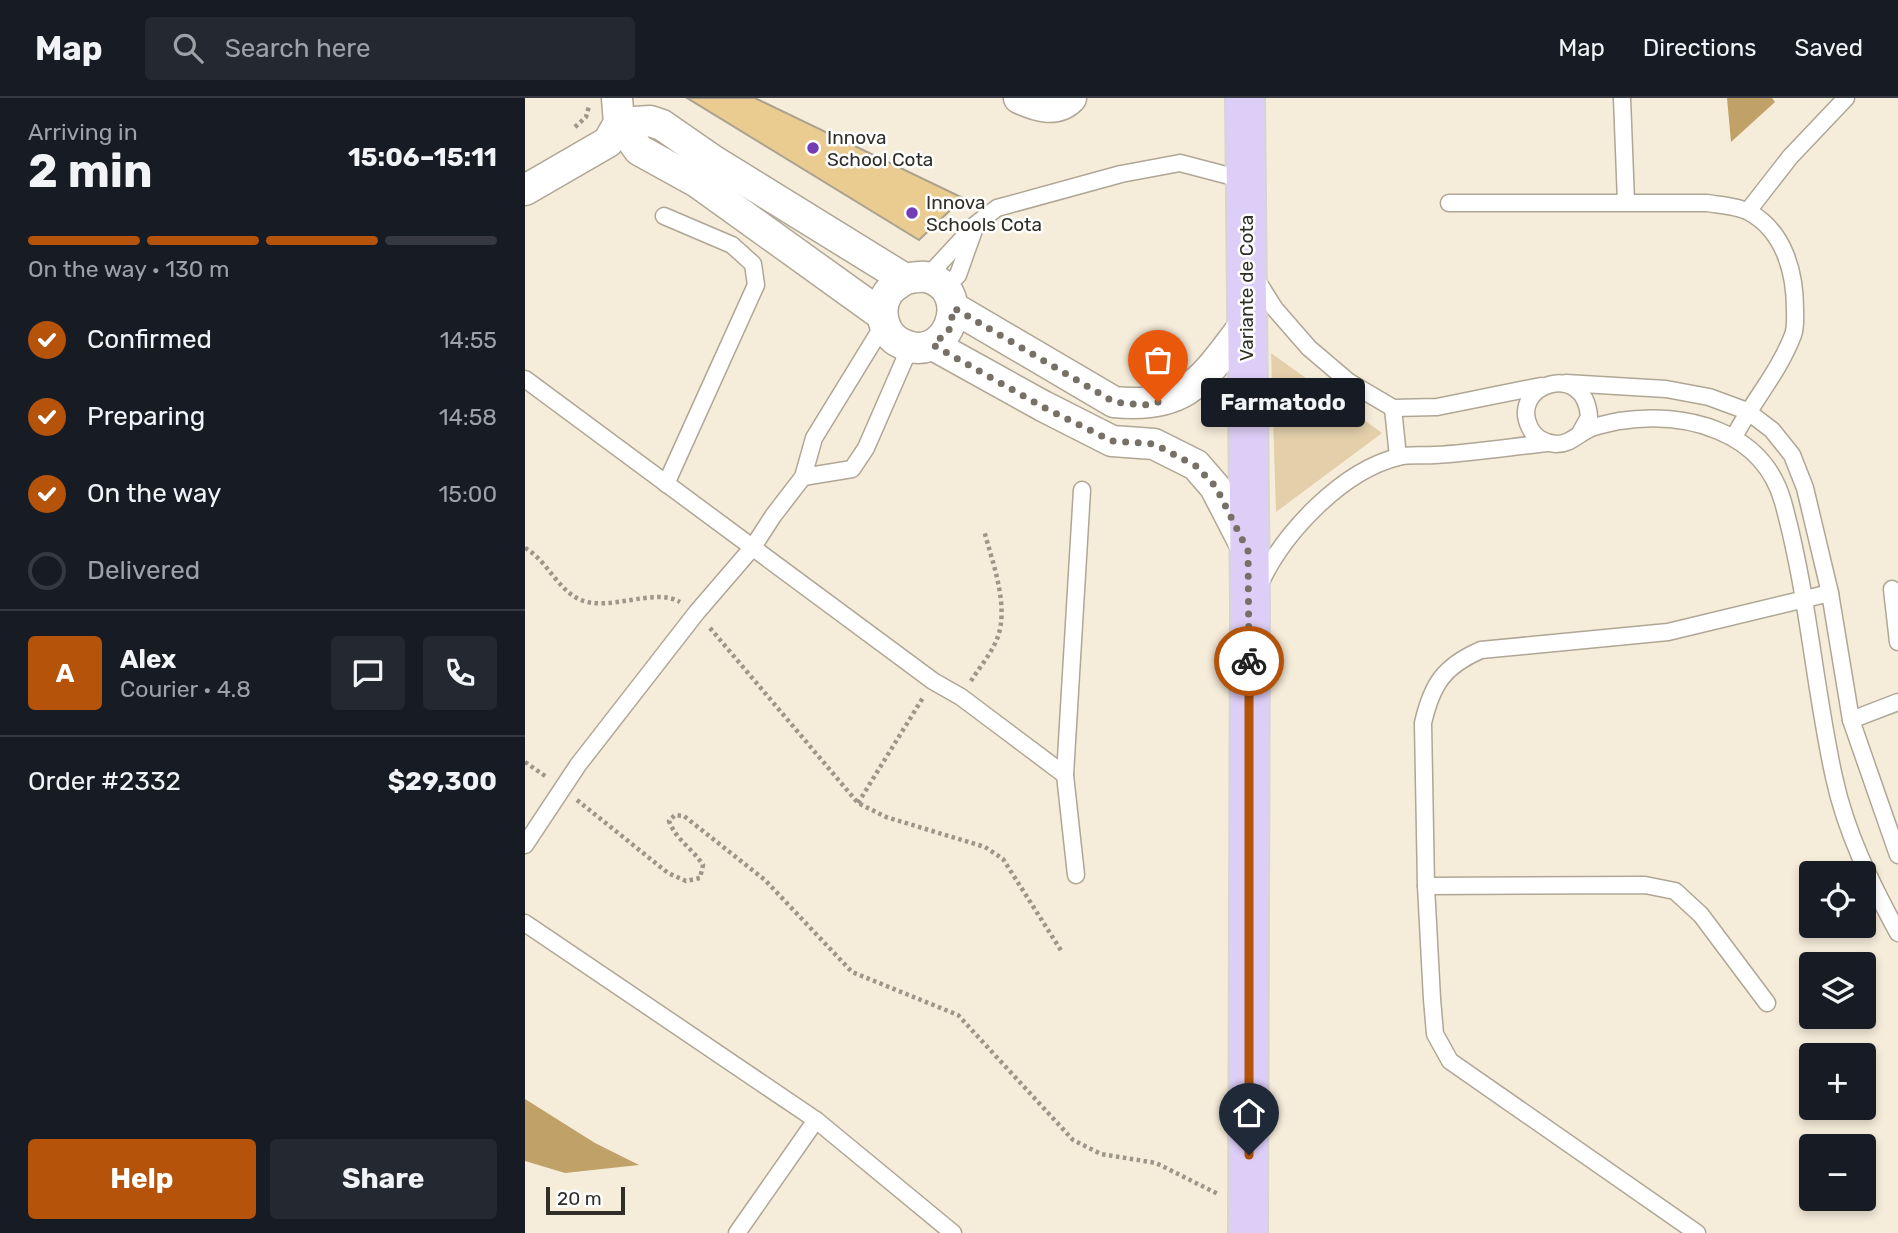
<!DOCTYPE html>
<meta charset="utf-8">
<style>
:root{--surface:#171b24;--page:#242831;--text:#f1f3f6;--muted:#9ea1a6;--line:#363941;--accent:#b45309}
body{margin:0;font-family:Rubik,sans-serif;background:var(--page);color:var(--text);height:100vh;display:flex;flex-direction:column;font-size:26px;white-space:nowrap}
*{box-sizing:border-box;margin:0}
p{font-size:23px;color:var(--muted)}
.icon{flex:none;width:38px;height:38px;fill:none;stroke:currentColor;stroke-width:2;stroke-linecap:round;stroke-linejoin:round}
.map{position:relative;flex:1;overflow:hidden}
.details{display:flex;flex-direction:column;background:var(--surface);width:525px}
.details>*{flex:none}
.tools{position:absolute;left:1274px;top:763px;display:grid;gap:14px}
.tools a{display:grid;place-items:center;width:77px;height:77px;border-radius:7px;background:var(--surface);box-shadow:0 4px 10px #0003;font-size:35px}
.scale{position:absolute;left:21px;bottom:18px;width:79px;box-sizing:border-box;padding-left:7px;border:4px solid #312e27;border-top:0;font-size:19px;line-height:24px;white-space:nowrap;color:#312e27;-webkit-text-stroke:5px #fff;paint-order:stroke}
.pin{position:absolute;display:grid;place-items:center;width:60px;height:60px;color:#fff;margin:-72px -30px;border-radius:50% 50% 50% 0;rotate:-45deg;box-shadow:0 0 7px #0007}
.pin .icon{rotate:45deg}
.courier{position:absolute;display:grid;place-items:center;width:70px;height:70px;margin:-35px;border:5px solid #b45309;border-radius:50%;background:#fff;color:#222;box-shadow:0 2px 9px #0007}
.bubble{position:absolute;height:49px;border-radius:7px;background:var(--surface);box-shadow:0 4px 10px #0003;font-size:23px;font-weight:700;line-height:49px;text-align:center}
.summary em{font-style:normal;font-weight:700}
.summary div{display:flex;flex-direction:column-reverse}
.summary{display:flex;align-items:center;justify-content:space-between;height:119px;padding:0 28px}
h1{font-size:46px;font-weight:700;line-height:52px}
.bar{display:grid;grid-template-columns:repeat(4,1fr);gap:10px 7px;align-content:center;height:84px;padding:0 28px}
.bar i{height:9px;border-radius:5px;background:var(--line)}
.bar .active{background:var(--accent)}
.bar p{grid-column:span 4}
.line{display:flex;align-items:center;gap:18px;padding:0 28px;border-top:2px solid var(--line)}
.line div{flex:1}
.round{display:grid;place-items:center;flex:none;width:74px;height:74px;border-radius:7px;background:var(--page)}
ol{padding:0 28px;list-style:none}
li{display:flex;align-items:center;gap:21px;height:77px}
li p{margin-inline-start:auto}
li .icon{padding:7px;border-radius:50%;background:var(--accent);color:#fff;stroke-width:4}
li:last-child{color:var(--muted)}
li i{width:38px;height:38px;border:4px solid var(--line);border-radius:50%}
.cta{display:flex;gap:14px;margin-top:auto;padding:14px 28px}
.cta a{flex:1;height:80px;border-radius:7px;background:var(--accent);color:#fff;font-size:28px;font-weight:700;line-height:80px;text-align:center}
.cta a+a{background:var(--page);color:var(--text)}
header{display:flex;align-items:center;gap:42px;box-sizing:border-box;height:98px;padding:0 35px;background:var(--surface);border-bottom:2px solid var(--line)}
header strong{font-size:33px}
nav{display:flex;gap:38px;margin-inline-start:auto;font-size:24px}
.search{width:490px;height:63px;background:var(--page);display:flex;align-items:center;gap:18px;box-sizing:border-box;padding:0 24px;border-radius:7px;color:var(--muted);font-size:26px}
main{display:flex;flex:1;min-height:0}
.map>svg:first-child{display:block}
.green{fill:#e3cfaa}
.water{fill:#c0a268}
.building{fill:#eacb90;stroke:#aaa18f;stroke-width:2}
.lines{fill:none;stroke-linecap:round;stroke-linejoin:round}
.service-casing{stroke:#afa695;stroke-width:19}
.minor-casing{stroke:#afa695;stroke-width:33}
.primary-casing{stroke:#d6d5d4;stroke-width:42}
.path{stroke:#9d9689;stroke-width:4.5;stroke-dasharray:3.5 3.5;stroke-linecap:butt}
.service{stroke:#fff;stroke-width:16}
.minor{stroke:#fff;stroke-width:30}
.primary{stroke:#ddcef7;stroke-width:38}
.done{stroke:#767066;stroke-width:7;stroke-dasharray:0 12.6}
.route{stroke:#b45309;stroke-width:9}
.poi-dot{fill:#733eb5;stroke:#fff;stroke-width:2.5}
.labels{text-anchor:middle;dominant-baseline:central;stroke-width:5;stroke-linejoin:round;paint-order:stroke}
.poi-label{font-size:19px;fill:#312e27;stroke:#fff;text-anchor:start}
.street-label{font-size:19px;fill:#312e27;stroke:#fff}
</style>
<header>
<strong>Map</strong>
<div class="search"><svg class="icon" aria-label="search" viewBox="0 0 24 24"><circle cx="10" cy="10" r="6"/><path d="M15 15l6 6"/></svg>Search here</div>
<nav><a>Map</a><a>Directions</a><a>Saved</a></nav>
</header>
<main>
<section class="details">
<div class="summary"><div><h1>2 min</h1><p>Arriving in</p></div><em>15:06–15:11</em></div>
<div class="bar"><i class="active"></i><i class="active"></i><i class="active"></i><i></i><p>On the way · 130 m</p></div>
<ol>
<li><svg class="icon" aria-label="check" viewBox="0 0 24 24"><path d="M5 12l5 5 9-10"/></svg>Confirmed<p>14:55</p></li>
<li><svg class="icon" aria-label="check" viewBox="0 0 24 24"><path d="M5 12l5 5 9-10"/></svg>Preparing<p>14:58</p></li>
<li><svg class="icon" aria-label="check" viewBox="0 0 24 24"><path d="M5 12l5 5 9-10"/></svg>On the way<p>15:00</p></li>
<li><i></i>Delivered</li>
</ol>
<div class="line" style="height:126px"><b class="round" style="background:var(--accent);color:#fff">A</b><div><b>Alex</b><p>Courier · 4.8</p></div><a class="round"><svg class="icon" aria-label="chat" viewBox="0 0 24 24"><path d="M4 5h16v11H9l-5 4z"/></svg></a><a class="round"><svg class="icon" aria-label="phone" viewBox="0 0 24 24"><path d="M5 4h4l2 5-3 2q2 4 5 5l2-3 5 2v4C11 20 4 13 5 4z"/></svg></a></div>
<div class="line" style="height:91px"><div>Order #2332</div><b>$29,300</b></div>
<div class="cta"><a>Help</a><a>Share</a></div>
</section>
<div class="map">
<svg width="1373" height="1135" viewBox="0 0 1373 1135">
<rect width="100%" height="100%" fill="#f6ecda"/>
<path class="green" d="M746,255L857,335L751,414Z"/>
<g class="water">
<path d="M1202,0H1247L1250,4L1206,44Z"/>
<path d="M0,1001L70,1045L114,1067L40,1075L0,1063Z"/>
</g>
<path class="building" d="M162,0H230L438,100L394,142Z"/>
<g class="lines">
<g class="service-casing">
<g id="service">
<path d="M1097,0L1101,104"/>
<path d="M924,105H1182C1194,107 1213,108 1224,114C1259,133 1270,174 1270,211C1270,219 1271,229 1268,237C1254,274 1227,304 1209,339"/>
<path d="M1223,113L1265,59L1321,0"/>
<path d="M139,118L207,147L228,166L231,187L141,386"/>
<path d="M402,179L451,126L472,110L596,76L655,65L720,82"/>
<path d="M731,181L750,211L784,250L824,284L868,310L912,309L1016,288"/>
<path d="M420,190L433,177L449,132"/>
<path d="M0,281L408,583L436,599L540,677"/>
<path d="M1041,285L1141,291L1184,299L1222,313L1247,332L1267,357L1280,390L1305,495L1326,622L1373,757"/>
<path d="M868,310L873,359"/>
<path d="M1054,337L1064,319C1060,261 983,287 1005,330C1010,340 1020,345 1031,346C1045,346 1052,337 1064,331C1073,327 1085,325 1094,323C1160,313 1238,332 1258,404C1283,494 1289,588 1309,679C1321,735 1346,785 1373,835"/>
<path d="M278,379L327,371L341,350L385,249"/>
<path d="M735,486C758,435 817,373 873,359C884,356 898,358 910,357C947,355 985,349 1022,345"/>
<path d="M1367,491L1373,544"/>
<path d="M1326,622L1373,604"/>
<path d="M0,747L53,667L172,514L228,449L248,418L278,379L289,340L359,226"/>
<path d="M551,777L540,677L557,392"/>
<path d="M901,788L1120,787L1150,793L1176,817L1242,905"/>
<path d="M0,825L291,1022L428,1135"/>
<path d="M212,1135L291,1022"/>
<path d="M1172,1135L925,963L910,936L907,901L901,788L898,625C907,586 919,568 956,552L1143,534L1305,495"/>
</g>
</g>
<g class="minor-casing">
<g id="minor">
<path d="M92,0L94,25L114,52L172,84L357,217"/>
<path d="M494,0C511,8 531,15 546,0"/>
<path d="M94,25L125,23L137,27L189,63L380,181C386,180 395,178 401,179C452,191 422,274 372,243C357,233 353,209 363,195C367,189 375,185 380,181"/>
<path d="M0,92L83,44L94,25"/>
<path d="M429,210L589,304C664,312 680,278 721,225"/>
<path d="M408,247L518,308L587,343L629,346L671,367L690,389L722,451"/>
</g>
</g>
<g class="primary-casing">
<path id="primary" d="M720,0L725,507L723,1135"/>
</g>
<g class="path">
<path d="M50,29L61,19L64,8"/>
<path d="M0,450C23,463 32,492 56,502C85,514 129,489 155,504"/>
<path d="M185,530L333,705L361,719L460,749L478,761L537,854"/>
<path d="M446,583C454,570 466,556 472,541C485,508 467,464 459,432"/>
<path d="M0,664L23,680"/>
<path d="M52,702L143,775L161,783L175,780L178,767C167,750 151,742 144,723L150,717L159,718L240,782L327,874L433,917L548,1042L576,1056L631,1065L693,1096"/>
<path d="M333,705L399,598"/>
</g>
<use href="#service" class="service"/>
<use href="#minor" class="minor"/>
<use href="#primary" class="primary"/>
</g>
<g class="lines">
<path class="done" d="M633,304L619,307L589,304L429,210L424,232L408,247L518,309L587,343L629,346L671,368L691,389L723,453L724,563"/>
<path class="route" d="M724,1057V563"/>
</g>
<g class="poi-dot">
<circle cx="288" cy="50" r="7"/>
<circle cx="387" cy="115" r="7"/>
</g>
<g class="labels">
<g class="poi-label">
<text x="302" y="39">Innova<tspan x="302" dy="22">School Cota</tspan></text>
<text x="401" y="104">Innova<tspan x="401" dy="22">Schools Cota</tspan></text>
</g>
<g class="street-label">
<text transform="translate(721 190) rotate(-90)">Variante de Cota</text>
</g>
</g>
</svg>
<div class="tools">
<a><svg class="icon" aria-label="locate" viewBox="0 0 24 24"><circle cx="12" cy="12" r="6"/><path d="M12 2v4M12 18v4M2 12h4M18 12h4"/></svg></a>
<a><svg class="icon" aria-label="layers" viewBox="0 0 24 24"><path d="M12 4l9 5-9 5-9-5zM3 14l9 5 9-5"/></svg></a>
<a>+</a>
<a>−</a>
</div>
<div class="scale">20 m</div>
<div class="pin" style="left:633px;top:304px;background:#ea580c"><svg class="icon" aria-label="bag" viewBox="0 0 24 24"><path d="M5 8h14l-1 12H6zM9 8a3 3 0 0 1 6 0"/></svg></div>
<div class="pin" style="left:724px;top:1057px;background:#1f2937"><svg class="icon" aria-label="home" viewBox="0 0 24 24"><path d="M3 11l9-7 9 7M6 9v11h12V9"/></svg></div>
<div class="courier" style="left:724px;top:563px"><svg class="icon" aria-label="bike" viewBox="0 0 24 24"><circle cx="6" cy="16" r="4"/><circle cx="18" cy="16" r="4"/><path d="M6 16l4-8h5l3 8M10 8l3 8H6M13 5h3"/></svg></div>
<div class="bubble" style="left:676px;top:280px;width:164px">Farmatodo</div>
</div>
</main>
